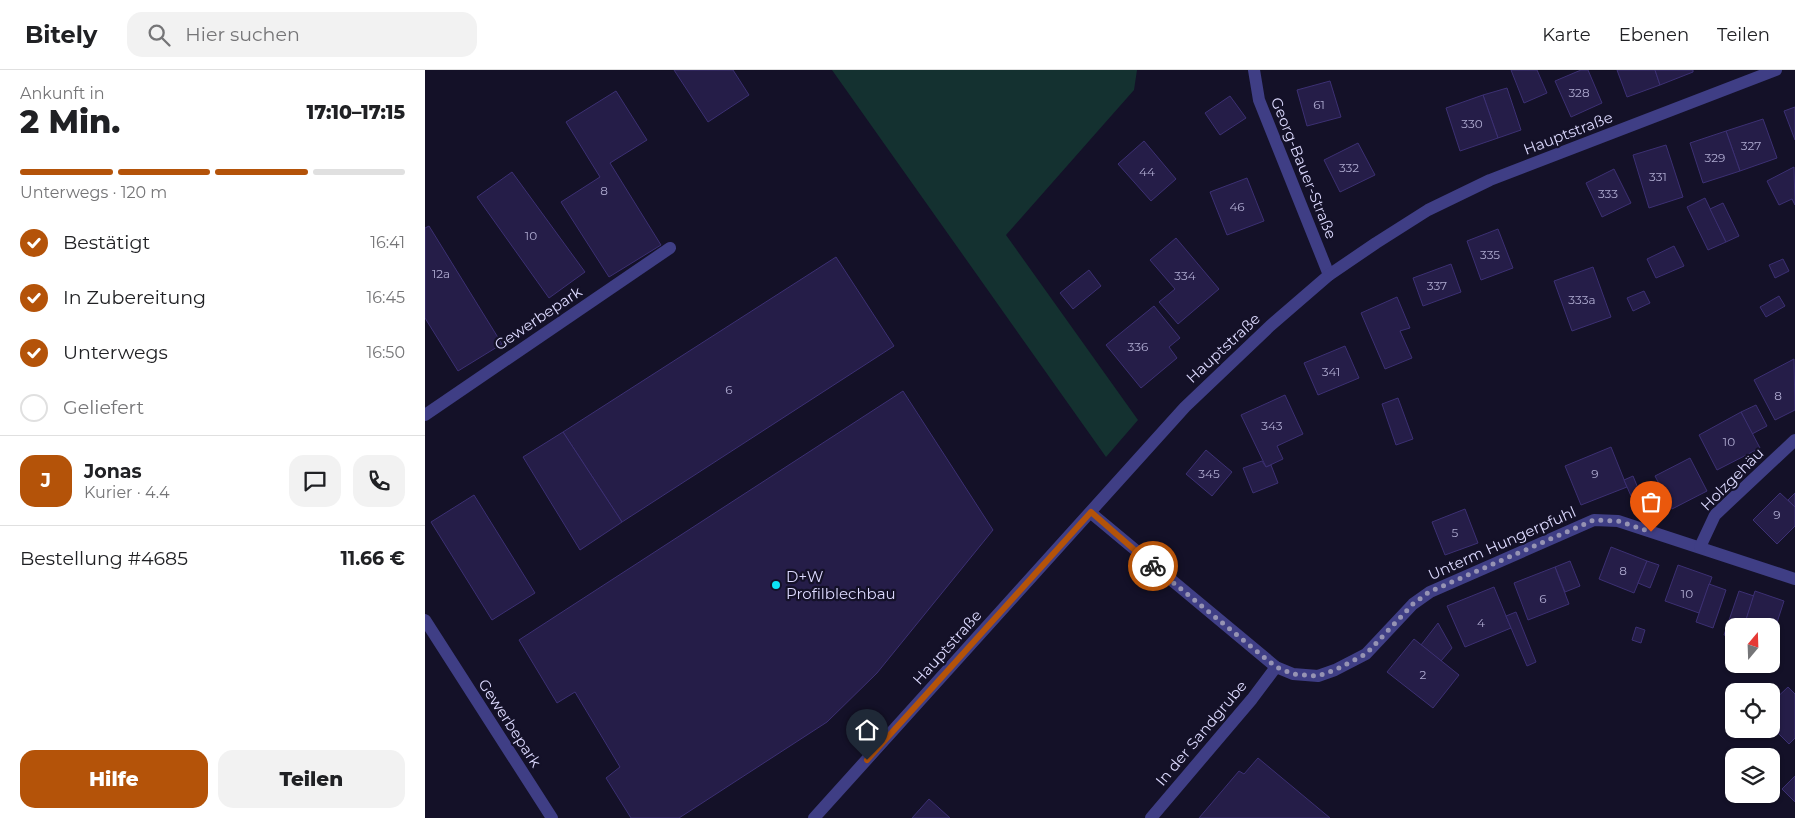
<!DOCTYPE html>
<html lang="de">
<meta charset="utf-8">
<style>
:root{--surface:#fff;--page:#f2f2f2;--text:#202124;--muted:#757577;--line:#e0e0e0;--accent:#b45309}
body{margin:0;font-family:Montserrat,sans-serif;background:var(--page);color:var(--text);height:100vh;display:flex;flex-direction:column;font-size:19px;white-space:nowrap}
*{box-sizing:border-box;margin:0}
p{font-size:16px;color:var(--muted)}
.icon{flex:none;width:28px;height:28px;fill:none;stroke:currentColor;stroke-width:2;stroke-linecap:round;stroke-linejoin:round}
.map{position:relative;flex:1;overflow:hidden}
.side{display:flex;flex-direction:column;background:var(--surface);width:425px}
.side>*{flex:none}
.needle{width:32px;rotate:19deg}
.tools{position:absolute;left:1300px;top:548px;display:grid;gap:10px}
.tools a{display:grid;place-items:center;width:55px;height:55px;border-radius:10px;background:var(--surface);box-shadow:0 1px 4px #0004;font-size:25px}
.pin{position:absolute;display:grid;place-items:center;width:42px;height:42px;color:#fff;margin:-51px -21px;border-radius:50% 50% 50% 0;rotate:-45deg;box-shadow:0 0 5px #0007}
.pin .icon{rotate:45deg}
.courier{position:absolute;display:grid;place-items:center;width:50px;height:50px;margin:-25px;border:4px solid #b45309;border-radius:50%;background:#fff;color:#222;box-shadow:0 1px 6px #0007}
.overview em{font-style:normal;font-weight:800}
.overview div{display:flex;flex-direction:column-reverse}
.overview{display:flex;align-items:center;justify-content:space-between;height:85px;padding:0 20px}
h1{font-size:32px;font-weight:800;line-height:38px}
.bar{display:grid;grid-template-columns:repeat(4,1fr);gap:8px 5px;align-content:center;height:60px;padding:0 20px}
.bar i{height:6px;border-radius:4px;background:var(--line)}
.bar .on{background:var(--accent)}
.bar p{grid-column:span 4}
.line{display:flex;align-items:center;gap:12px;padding:0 20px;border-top:1px solid var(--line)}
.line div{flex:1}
.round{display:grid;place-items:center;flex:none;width:52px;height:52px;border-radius:15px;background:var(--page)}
ol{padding:0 20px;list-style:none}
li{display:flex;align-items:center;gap:15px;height:55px}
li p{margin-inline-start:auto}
li .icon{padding:5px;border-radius:50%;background:var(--accent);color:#fff;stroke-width:4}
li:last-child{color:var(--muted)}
li i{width:28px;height:28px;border:2px solid var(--line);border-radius:50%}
.button{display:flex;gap:10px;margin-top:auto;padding:10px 20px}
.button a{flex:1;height:58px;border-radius:15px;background:var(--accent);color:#fff;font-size:20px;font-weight:800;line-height:58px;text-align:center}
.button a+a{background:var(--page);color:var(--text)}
header{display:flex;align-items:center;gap:30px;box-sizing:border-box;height:70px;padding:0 25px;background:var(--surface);border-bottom:1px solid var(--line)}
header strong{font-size:24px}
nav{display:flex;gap:28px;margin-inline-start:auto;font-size:18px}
.search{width:350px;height:45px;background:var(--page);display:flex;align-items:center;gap:12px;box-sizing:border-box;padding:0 18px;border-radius:15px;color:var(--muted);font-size:19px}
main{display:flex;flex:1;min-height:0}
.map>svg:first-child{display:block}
.green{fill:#143130}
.building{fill:#251d48;stroke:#3c3073}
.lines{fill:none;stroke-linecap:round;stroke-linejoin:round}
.minor{stroke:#3f3e85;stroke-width:12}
.tertiary{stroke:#3f3e85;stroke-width:12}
.done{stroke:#9693b3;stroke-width:5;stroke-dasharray:0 9}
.route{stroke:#b45309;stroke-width:6}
.poi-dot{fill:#0ce3f6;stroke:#141128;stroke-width:2}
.labels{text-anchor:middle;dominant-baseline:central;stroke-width:4.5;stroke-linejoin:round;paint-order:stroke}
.number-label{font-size:12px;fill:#aeaad0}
.street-label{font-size:15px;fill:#dcd9fe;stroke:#141128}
.poi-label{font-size:15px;fill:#dcd9fe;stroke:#141128;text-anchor:start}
</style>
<header>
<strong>Bitely</strong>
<div class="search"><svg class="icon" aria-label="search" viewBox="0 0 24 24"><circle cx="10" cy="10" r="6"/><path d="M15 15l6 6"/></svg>Hier suchen</div>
<nav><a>Karte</a><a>Ebenen</a><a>Teilen</a></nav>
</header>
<main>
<section class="side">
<div class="overview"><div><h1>2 Min.</h1><p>Ankunft in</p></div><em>17:10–17:15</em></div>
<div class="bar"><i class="on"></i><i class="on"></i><i class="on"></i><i></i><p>Unterwegs · 120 m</p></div>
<ol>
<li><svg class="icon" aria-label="check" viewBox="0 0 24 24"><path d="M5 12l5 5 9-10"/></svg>Bestätigt<p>16:41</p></li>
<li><svg class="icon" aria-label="check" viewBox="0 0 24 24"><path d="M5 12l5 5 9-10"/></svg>In Zubereitung<p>16:45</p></li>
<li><svg class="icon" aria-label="check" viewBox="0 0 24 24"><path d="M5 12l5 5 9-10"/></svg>Unterwegs<p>16:50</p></li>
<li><i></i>Geliefert</li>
</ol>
<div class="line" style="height:90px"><b class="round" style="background:var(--accent);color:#fff">J</b><div><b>Jonas</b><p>Kurier · 4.4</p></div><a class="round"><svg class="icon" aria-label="chat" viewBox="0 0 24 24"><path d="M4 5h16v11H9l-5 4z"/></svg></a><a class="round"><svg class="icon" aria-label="phone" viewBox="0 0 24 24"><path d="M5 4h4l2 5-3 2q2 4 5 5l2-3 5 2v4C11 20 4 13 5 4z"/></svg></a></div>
<div class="line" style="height:65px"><div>Bestellung #4685</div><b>11.66 €</b></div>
<div class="button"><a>Hilfe</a><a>Teilen</a></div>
</section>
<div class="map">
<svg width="1370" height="748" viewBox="0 0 1370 748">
<rect width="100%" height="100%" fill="#141128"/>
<path class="green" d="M407,0H712L709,20L581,165L713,350L681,387Z"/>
<g class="building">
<path d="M249,0H308L324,25L283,52Z"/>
<path d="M1086,0H1112L1122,23L1099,33Z"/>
<path d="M1156,0H1163L1177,33L1146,47L1130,11Z"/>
<path d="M1192,0H1230L1235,15L1202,27Z"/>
<path d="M1230,0H1268V2L1235,15Z"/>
<path d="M905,11L916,47L882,56L872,20Z"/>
<path d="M1082,18L1096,60L1073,68L1058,25Z"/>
<path d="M191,21L222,70L185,93L236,175L184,207L136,132L175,107L141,52Z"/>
<path d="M1058,25L1073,68L1035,81L1021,38Z"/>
<path d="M805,26L821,48L795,65L780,43Z"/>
<path d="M1370,37V70L1359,41Z"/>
<path d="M1338,49L1352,88L1315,101L1301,61Z"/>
<path d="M1301,61L1315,101L1278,113L1265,73Z"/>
<path d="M719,71L751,109L726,131L693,94Z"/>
<path d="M933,73L950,105L915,122L899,90Z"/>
<path d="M1241,75L1258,127L1224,138L1208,85Z"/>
<path d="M1369,97L1370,135L1367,129L1354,135L1342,111Z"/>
<path d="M1189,99L1206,133L1177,147L1161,113Z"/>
<path d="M87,102L160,202L124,228L52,127Z"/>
<path d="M822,108L839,151L802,165L785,122Z"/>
<path d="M1280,128L1301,172L1283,180L1262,137Z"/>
<path d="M1298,133L1314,166L1301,172L1285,139Z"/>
<path d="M4,156L77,274L33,301L0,248V158Z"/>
<path d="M1073,159L1088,198L1056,210L1042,171Z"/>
<path d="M751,168L794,219L753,254L734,232L750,219L725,190Z"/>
<path d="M1249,176L1259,196L1231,208L1222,189Z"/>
<path d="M411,187L469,276L197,452L138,362Z"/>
<path d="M1358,189L1364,201L1350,208L1344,195Z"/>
<path d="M1026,194L1036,222L998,236L988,208Z"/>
<path d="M1168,197L1186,247L1147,261L1129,211Z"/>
<path d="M664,200L676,216L648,239L635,223Z"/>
<path d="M1219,221L1225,233L1208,241L1202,228Z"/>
<path d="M1354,226L1360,236L1341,247L1335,237Z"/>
<path d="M972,227L985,258L975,261L987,288L960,299L936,243Z"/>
<path d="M729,236L755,268L744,277L752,288L716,318L681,275Z"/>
<path d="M920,276L934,308L893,325L879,293Z"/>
<path d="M1369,289L1370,340L1350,350L1329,310Z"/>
<path d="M478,321L568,460L452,603L402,652L254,748H206L181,708L195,697L150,622L132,633L94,570Z"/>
<path d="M860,325L878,364L852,376L858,389L841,397L816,345Z"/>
<path d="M973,328L988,369L971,375L957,334Z"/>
<path d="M1331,335L1342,356L1327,364L1316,342Z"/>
<path d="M1316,342L1335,378L1292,400L1274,365Z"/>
<path d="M138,362L197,452L155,480L98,387Z"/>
<path d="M1186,377L1202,417L1156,435L1140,396Z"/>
<path d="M781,380L807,402L787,426L761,404Z"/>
<path d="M1265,388L1282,421L1247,439L1230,406Z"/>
<path d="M837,391L841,397L846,395L853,413L828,423L818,398Z"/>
<path d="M1208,406L1215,423L1206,426L1199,410Z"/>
<path d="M1355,423L1370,437V456L1352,474L1328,450Z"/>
<path d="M1370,423V437L1363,430Z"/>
<path d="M49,425L110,523L67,550L6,452Z"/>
<path d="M1040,439L1053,473L1020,485L1007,452Z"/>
<path d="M1186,477L1222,491L1209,523L1174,509Z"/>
<path d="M1145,491L1155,516L1140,522L1130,497Z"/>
<path d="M1222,491L1234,495L1225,518L1213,513Z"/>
<path d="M1253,495L1287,507L1274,543L1240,531Z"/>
<path d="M1130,497L1144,534L1103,550L1089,513Z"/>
<path d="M1284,514L1301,520L1288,558L1271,552Z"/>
<path d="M1069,517L1086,558L1040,577L1022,536Z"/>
<path d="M1314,521L1329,526L1319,556H1309V568L1299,565Z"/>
<path d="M1330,521L1359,531L1346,571V556H1319Z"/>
<path d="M1091,542L1111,592L1102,596L1081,546Z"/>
<path d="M1013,553L1027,578L1016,591L996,575Z"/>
<path d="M1211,557L1220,560L1216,573L1207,570Z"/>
<path d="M989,569L1034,605L1008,638L962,602Z"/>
<path d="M1363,617L1370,624V668L1364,674L1346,656V633Z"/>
<path d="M833,688L905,748H774L814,701L819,704Z"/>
<path d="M1370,706V732L1357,719Z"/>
<path d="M504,729L525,748H487Z"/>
</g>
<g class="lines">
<g class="minor">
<path d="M829,0L834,30L904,205"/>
<path d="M0,345L245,178"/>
<path d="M666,443L851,597L868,604L893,606L910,600L941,584L988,534L1005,522L1169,450L1193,451L1370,509"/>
<path d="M1275,477L1290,445L1370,370"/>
<path d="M0,550L127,748"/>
<path d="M726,748L827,629L851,597"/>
</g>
<path class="tertiary" d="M389,748L760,337L845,256L904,205L951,173L1003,140L1065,110L1351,0"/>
</g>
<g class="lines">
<path class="done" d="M728,496L851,597L868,604L893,606L910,600L941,584L988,534L1004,522L1169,450L1193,451L1226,462"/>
<path class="route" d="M442,690L666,442L728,496"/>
</g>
<circle class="poi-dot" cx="351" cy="515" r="5"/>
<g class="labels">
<g class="number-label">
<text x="1154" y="22">328</text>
<text x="894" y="34">61</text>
<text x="1047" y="53">330</text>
<text x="1326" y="75">327</text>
<text x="1290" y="87">329</text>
<text x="924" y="97">332</text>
<text x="722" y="101">44</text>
<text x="1233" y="106">331</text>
<text x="179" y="120">8</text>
<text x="1183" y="123">333</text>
<text x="812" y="136">46</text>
<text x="106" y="165">10</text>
<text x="1065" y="184">335</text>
<text x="16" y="203">12a</text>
<text x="760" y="205">334</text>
<text x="1012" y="215">337</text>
<text x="1157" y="229">333a</text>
<text x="713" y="276">336</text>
<text x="906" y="301">341</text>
<text x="304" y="319">6</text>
<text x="1353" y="325">8</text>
<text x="847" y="355">343</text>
<text x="1304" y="371">10</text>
<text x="784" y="403">345</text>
<text x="1170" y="403">9</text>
<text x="1352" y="444">9</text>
<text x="1030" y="462">5</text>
<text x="1198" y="500">8</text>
<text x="1262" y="523">10</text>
<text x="1118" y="528">6</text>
<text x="1056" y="552">4</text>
<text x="998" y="604">2</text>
</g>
<g class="street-label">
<text transform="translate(1143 63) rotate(-21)">Hauptstraße</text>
<text transform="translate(879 98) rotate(68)">Georg-Bauer-Straße</text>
<text transform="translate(113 248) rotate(-34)">Gewerbepark</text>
<text transform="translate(798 278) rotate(-43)">Hauptstraße</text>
<text transform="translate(1307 409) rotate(-45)">Holzgehäu</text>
<text transform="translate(1077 473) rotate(-24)">Unterm Hungerpfuhl</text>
<text transform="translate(522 577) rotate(-48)">Hauptstraße</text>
<text transform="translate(85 653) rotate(57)">Gewerbepark</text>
<text transform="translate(776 663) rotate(-50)">In der Sandgrube</text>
</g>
<g class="poi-label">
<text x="361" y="506">D+W<tspan x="361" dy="17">Profilblechbau</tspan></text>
</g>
</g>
</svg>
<div class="tools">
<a><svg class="needle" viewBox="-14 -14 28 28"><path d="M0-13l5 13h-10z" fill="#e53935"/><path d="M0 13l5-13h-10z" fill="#757577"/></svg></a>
<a><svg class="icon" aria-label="locate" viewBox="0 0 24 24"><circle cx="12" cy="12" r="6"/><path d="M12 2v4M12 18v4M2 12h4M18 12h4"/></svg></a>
<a><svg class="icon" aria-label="layers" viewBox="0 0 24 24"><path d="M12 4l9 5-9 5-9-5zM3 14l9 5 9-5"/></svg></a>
</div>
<div class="pin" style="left:1226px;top:462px;background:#ea580c"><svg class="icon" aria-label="bag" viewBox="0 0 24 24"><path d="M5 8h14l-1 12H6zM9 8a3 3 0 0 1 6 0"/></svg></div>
<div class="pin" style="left:442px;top:690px;background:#1f2937"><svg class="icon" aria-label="home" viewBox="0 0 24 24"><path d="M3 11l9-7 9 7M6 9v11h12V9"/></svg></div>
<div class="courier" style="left:728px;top:496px"><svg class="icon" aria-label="bike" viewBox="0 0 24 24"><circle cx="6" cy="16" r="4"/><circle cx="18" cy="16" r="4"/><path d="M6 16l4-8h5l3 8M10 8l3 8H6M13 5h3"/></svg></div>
</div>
</main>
